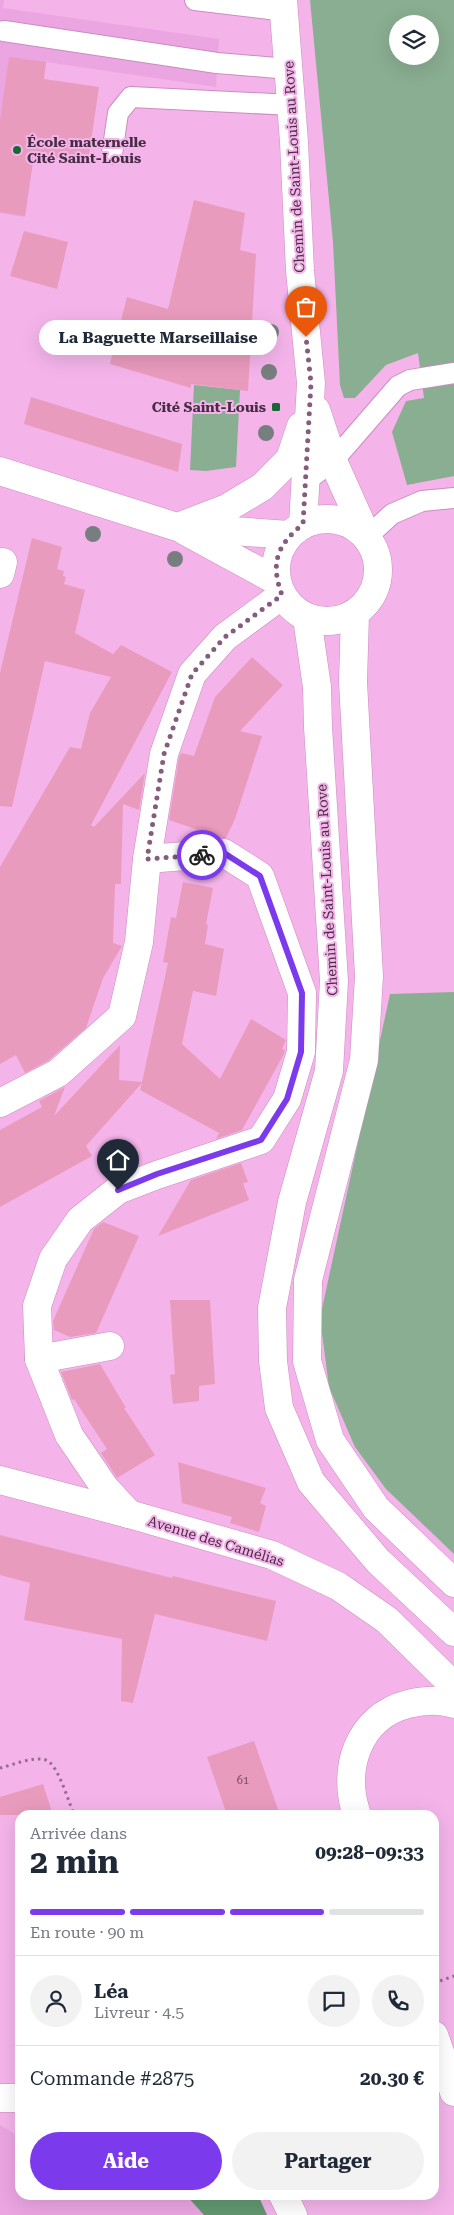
<!DOCTYPE html>
<html lang="fr">
<meta charset="utf-8">
<style>
:root{--surface:#fff;--page:#f2f2f3;--text:#1f2937;--muted:#747a83;--line:#e0e1e3;--accent:#7c3aed}
body{margin:0;font-family:"Roboto Serif",serif;background:var(--page);color:var(--text);height:100vh;display:flex;flex-direction:column;font-size:19px;white-space:nowrap}
*{box-sizing:border-box;margin:0}
p{font-size:16px;color:var(--muted)}
.icon{flex:none;width:28px;height:28px;fill:none;stroke:currentColor;stroke-width:2;stroke-linecap:round;stroke-linejoin:round}
.map{position:relative;flex:1;overflow:hidden}
.sheet{position:absolute;left:15px;top:1810px;width:424px;height:390px;display:flex;flex-direction:column;background:var(--surface);border-radius:15px;box-shadow:0 5px 20px #0002}
.sheet>*{flex:none}
.buttons{position:absolute;left:389px;top:15px;display:grid;gap:10px}
.buttons a{display:grid;place-items:center;width:50px;height:50px;border-radius:50%;background:var(--surface);box-shadow:0 5px 20px #0002;font-size:25px}
.pin{position:absolute;display:grid;place-items:center;width:42px;height:42px;color:#fff;margin:-51px -21px;border-radius:50% 50% 50% 0;rotate:-45deg;box-shadow:0 0 5px #0007}
.pin .icon{rotate:45deg}
.courier{position:absolute;display:grid;place-items:center;width:50px;height:50px;margin:-25px;border:4px solid #7c3aed;border-radius:50%;background:#fff;color:#222;box-shadow:0 1px 6px #0007}
.bubble{position:absolute;height:35px;border-radius:18px;background:var(--surface);box-shadow:0 5px 20px #0002;font-size:16px;font-weight:700;line-height:35px;text-align:center}
.head em{font-style:normal;font-weight:700}
.head div{display:flex;flex-direction:column-reverse}
.head{display:flex;align-items:center;justify-content:space-between;height:85px;padding:0 15px}
h1{font-size:32px;font-weight:700;line-height:38px}
.bar{display:grid;grid-template-columns:repeat(4,1fr);gap:8px 5px;align-content:center;height:60px;padding:0 15px}
.bar i{height:6px;border-radius:4px;background:var(--line)}
.bar .on{background:var(--accent)}
.bar p{grid-column:span 4}
.line{display:flex;align-items:center;gap:12px;padding:0 15px;border-top:1px solid var(--line)}
.line div{flex:1}
.round{display:grid;place-items:center;flex:none;width:52px;height:52px;border-radius:26px;background:var(--page)}
.button{display:flex;gap:10px;margin-top:auto;padding:10px 15px}
.button a{flex:1;height:58px;border-radius:30px;background:var(--accent);color:#fff;font-size:20px;font-weight:700;line-height:58px;text-align:center}
.button a+a{background:var(--page);color:var(--text)}
.map>svg:first-child{display:block}
.built{fill:#eba5e1}
.green{fill:#8aae92;fill-rule:evenodd}
.forest{fill:#619870}
.building{fill:#e99bbd}
.lines{fill:none;stroke-linecap:round;stroke-linejoin:round}
.lane-casing{stroke:#ca8cc1;stroke-width:22}
.street-casing{stroke:#ca8cc1;stroke-width:29}
.secondary-casing{stroke:#ca8cc1;stroke-width:29}
.path{stroke:#956a8e;stroke-width:3;stroke-dasharray:2.5 4;stroke-linecap:butt}
.lane{stroke:#fff;stroke-width:20}
.street{stroke:#fff;stroke-width:28}
.secondary{stroke:#fff;stroke-width:28}
.tree{fill:#777e80}
.done{stroke:#845c7d;stroke-width:5;stroke-dasharray:0 9}
.route{stroke:#7c3aed;stroke-width:6}
.poi-dot{fill:#186737;stroke:#f4b4ea;stroke-width:2}
.labels{text-anchor:middle;dominant-baseline:central;stroke-width:4;stroke-linejoin:round;paint-order:stroke}
.number-label{font-size:11px;fill:#704862}
.poi-label{font-size:14px;font-weight:bold;fill:#472d43;stroke:#f4b4ea;text-anchor:start}
.street-label{font-size:14px;fill:#472d43;stroke:#f4b4ea}
</style>
<div class="map">
<svg width="454" height="2215" viewBox="0 0 454 2215">
<rect width="100%" height="100%" fill="#f4b4ea"/>
<g class="built">
<path d="M0,0H4L3,8L219,39L216,87L46,62L25,217L0,213Z"/>
<path d="M0,2125L20,2137V2195H258L267,2215H0Z"/>
</g>
<g class="green">
<path d="M310,0H454V476L407,485L392,432L406,401L424,398L418,353L386,365L355,398H344L340,385L333,242ZM398,24H430V56H398Z"/>
<path d="M194,385L240,390L236,467L206,471L190,470Z"/>
<path d="M454,992V1554L386,1489L355,1447L329,1387L320,1318L390,994Z"/>
</g>
<path class="forest" d="M186,2195H258L267,2215H204Z"/>
<g class="building">
<path d="M9,57L46,62L44,79L99,87L88,162L34,155L25,216L0,212V121Z"/>
<path d="M194,200L245,213L240,250L256,254L248,391L191,384V388L110,364L127,297L168,309Z"/>
<path d="M24,231L68,242L57,289L10,276Z"/>
<path d="M31,397L182,444L178,472L24,424Z"/>
<path d="M32,538L62,547L57,569L64,571L63,576L66,577L64,584L85,590L75,633L113,654L121,645L172,672L91,825L94,827L145,773L139,810L123,804L121,884H115L113,943L122,946L103,978L86,1028L49,1060L25,1073L16,1055L0,1064V867L70,747L81,749L90,713L111,677L45,661L12,807L0,806V673Z"/>
<path d="M252,657L283,685L240,731L262,736L235,819L226,838H222L169,820L179,758L181,753L194,756L215,697Z"/>
<path d="M183,882L213,888L206,924L208,925L205,944L224,949L216,996L193,991L182,1044L220,1079L251,1019L286,1040L282,1049L285,1050L284,1054L242,1130L216,1139L219,1133L140,1090L142,1083L86,1146L92,1156L0,1207V1130L42,1107L39,1101L65,1087L54,1116L120,1045L119,1080L142,1082L168,963L163,962L171,917L176,918Z"/>
<path d="M241,1163L248,1182L243,1183L249,1200L158,1236L191,1180Z"/>
<path d="M103,1222L139,1236L96,1333L70,1337L54,1330L53,1321L94,1229Z"/>
<path d="M170,1300H210L215,1384L199,1386V1401L173,1404L170,1375L175,1374Z"/>
<path d="M100,1364L126,1408H124L155,1455L117,1478L101,1453L107,1449L74,1399L72,1400L61,1372Z"/>
<path d="M178,1462L266,1488L260,1503L266,1506L259,1532L230,1523L232,1517L182,1503Z"/>
<path d="M0,1535L172,1578L173,1576L276,1601L267,1641L155,1614L133,1703L121,1701L122,1639L24,1620L30,1583L0,1575Z"/>
<path d="M254,1741L280,1815H227L207,1757Z"/>
<path d="M43,1784L53,1815H0V1797Z"/>
</g>
<g class="lines">
<g class="lane-casing">
<g id="lane">
<path d="M195,0L286,11"/>
<path d="M4,31L217,63L289,69"/>
<path d="M112,154L118,113L131,97L292,105"/>
<path d="M306,481L333,461L398,386L410,380L454,373"/>
<path d="M367,537L392,514L422,501L454,498"/>
</g>
</g>
<g class="street-casing">
<g id="street">
<path d="M0,574L3,562"/>
<path d="M0,1103L58,1073L122,1016L139,942L147,859L164,754L192,674L225,637L282,595"/>
<path d="M39,1359L110,1346"/>
<path d="M0,1480L129,1514L272,1555L338,1586L387,1620L454,1686"/>
<path d="M129,1514L105,1488L69,1435L39,1359L37,1306L53,1259L80,1220L118,1190L157,1175L261,1140L287,1099L301,1052L302,993L260,876L224,853L147,859"/>
<path d="M357,1815C341,1769 358,1717 408,1704C424,1700 438,1699 454,1704"/>
<path d="M434,2035L454,2092"/>
<path d="M0,2098H20"/>
<path d="M283,2195L293,2215"/>
</g>
</g>
<g class="secondary-casing">
<g id="secondary">
<path d="M283,0L294,142L300,271L311,383L303,525"/>
<path d="M316,410L333,461L367,537"/>
<path d="M0,471L177,527L289,535"/>
<circle cx="327" cy="570" r="51"/>
<path d="M183,525L227,508L262,487L290,459L301,426"/>
<path d="M185,531L277,581"/>
<path d="M355,614L353,682L369,976L364,1060L308,1280L307,1361L330,1440L376,1508L454,1583"/>
<path d="M307,618L317,687L318,727L334,981L329,1071L292,1202L272,1308L273,1361L279,1408L311,1482L378,1561L454,1632"/>
</g>
</g>
<g class="path">
<path d="M0,1768C13,1765 33,1756 46,1760C58,1764 69,1803 74,1815"/>
<path d="M18,1936L20,1941"/>
<path d="M434,1983L454,1976"/>
</g>
<use href="#lane" class="lane"/>
<use href="#street" class="street"/>
<use href="#secondary" class="secondary"/>
</g>
<g class="tree">
<circle cx="271" cy="332" r="8"/>
<circle cx="269" cy="372" r="8"/>
<circle cx="266" cy="433" r="8"/>
<circle cx="93" cy="534" r="8"/>
<circle cx="175" cy="559" r="8"/>
</g>
<g class="lines">
<path class="done" d="M202,855L147,859L164,754L192,674L225,637L282,595C270,563 277,545 303,524L311,383L306,337"/>
<path class="route" d="M118,1190L157,1174L261,1140L287,1099L301,1052L302,993L260,876L224,853L202,855"/>
</g>
<g class="poi-dot">
<circle cx="17" cy="150" r="5"/>
<rect x="271" y="402" width="10" height="10" rx="2.5"/>
</g>
<g class="labels">
<g class="number-label">
<text x="243" y="1780">61</text>
</g>
<g class="poi-label">
<text x="27" y="142">École maternelle<tspan x="27" dy="16">Cité Saint-Louis</tspan></text>
<text x="266" y="407" text-anchor="end">Cité Saint-Louis</text>
</g>
<g class="street-label">
<text transform="translate(294 167) rotate(-93)">Chemin de Saint-Louis au Rove</text>
<text transform="translate(327 890) rotate(-93)">Chemin de Saint-Louis au Rove</text>
<text transform="translate(216 1541) rotate(17)">Avenue des Camélias</text>
</g>
</g>
</svg>
<div class="buttons">
<a><svg class="icon" aria-label="layers" viewBox="0 0 24 24"><path d="M12 4l9 5-9 5-9-5zM3 14l9 5 9-5"/></svg></a>
</div>
<div class="pin" style="left:306px;top:337px;background:#ea580c"><svg class="icon" aria-label="bag" viewBox="0 0 24 24"><path d="M5 8h14l-1 12H6zM9 8a3 3 0 0 1 6 0"/></svg></div>
<div class="pin" style="left:118px;top:1190px;background:#1f2937"><svg class="icon" aria-label="home" viewBox="0 0 24 24"><path d="M3 11l9-7 9 7M6 9v11h12V9"/></svg></div>
<div class="courier" style="left:202px;top:855px"><svg class="icon" aria-label="bike" viewBox="0 0 24 24"><circle cx="6" cy="16" r="4"/><circle cx="18" cy="16" r="4"/><path d="M6 16l4-8h5l3 8M10 8l3 8H6M13 5h3"/></svg></div>
<div class="bubble" style="left:39px;top:320px;width:238px">La Baguette Marseillaise</div>
<section class="sheet">
<div class="head"><div><h1>2 min</h1><p>Arrivée dans</p></div><em>09:28–09:33</em></div>
<div class="bar"><i class="on"></i><i class="on"></i><i class="on"></i><i></i><p>En route · 90 m</p></div>
<div class="line" style="height:90px"><a class="round"><svg class="icon" aria-label="person" viewBox="0 0 24 24"><circle cx="12" cy="8" r="4"/><path d="M4 21q1-7 8-7t8 7"/></svg></a><div><b>Léa</b><p>Livreur · 4.5</p></div><a class="round"><svg class="icon" aria-label="chat" viewBox="0 0 24 24"><path d="M4 5h16v11H9l-5 4z"/></svg></a><a class="round"><svg class="icon" aria-label="phone" viewBox="0 0 24 24"><path d="M5 4h4l2 5-3 2q2 4 5 5l2-3 5 2v4C11 20 4 13 5 4z"/></svg></a></div>
<div class="line" style="height:65px"><div>Commande #2875</div><b>20.30 €</b></div>
<div class="button"><a>Aide</a><a>Partager</a></div>
</section>
</div>
